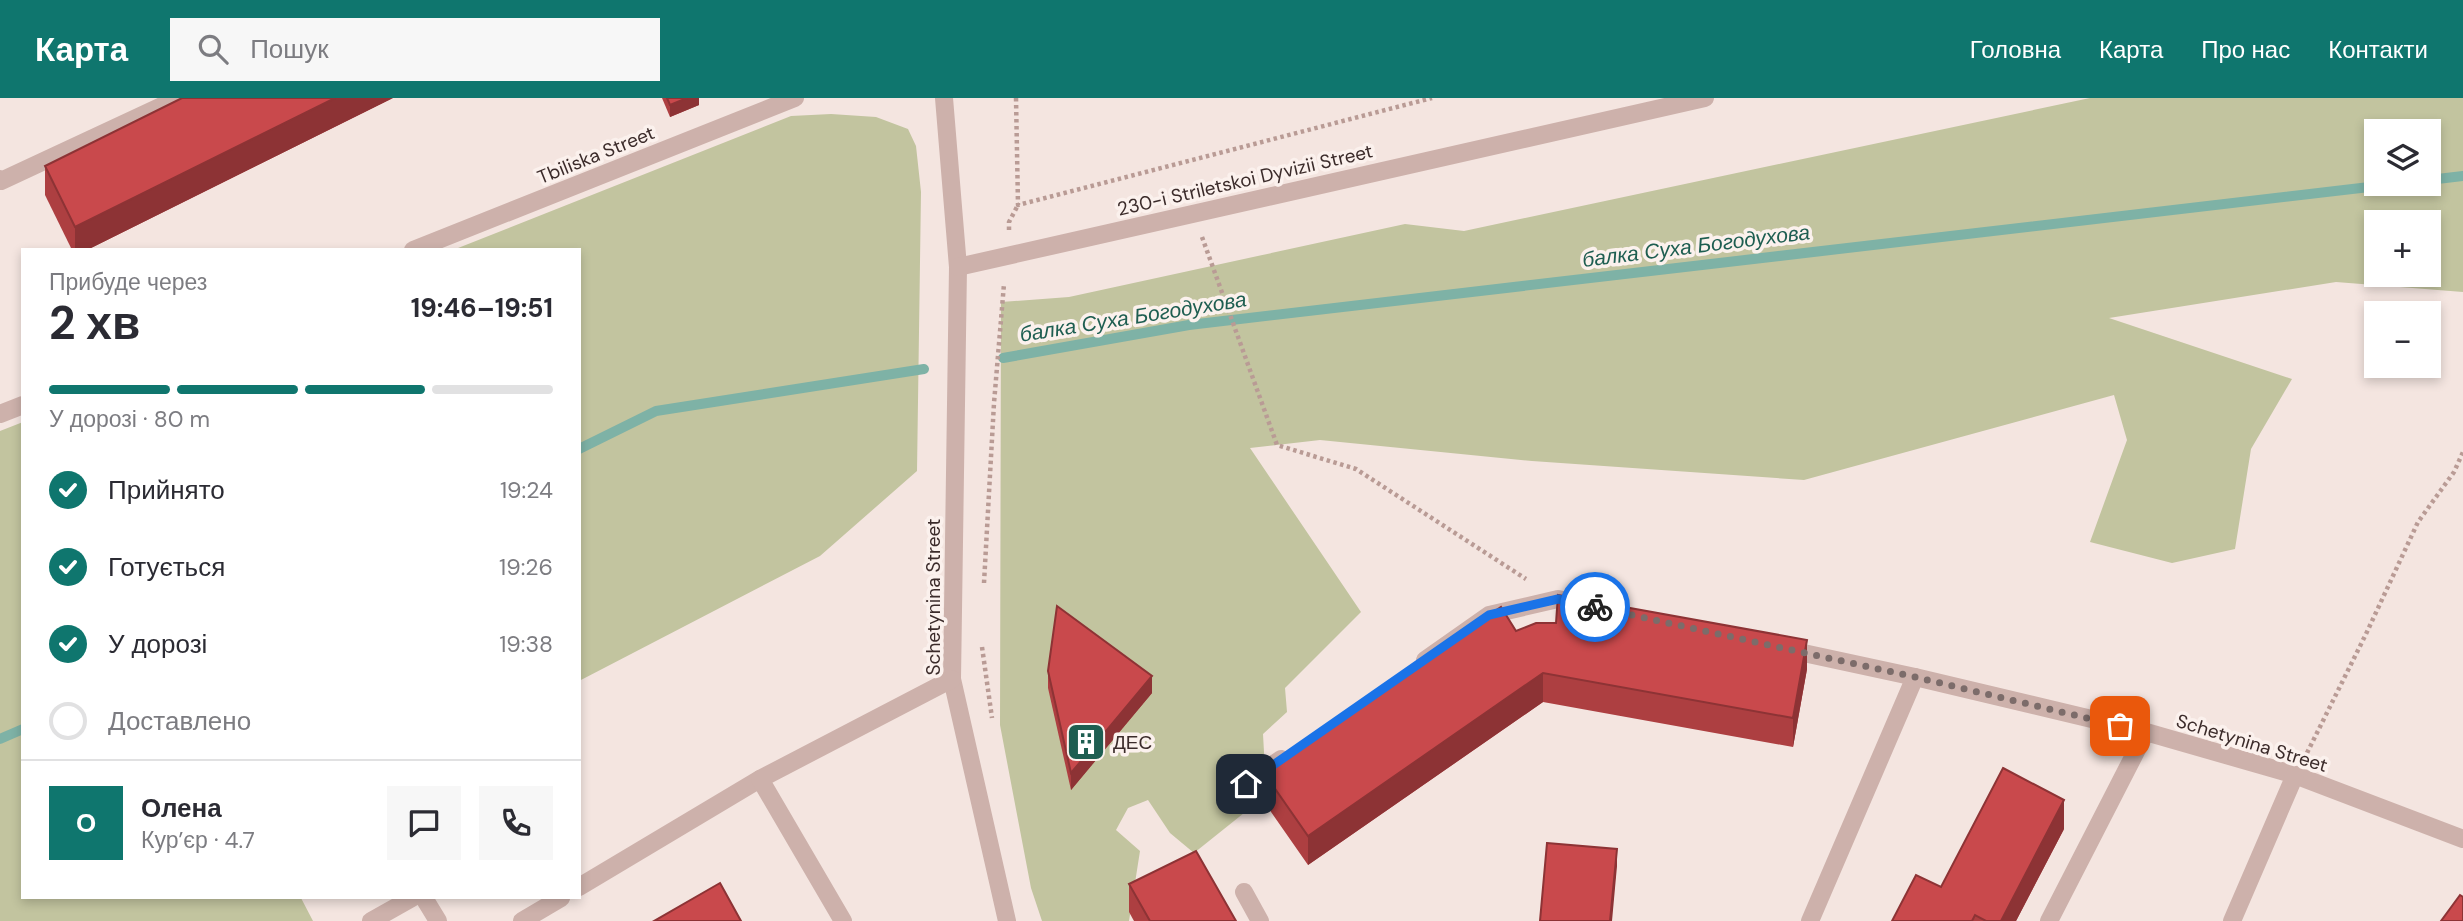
<!DOCTYPE html>
<html lang="uk">
<meta charset="utf-8">
<style>
:root{--surface:#fff;--page:#f7f7f7;--text:#2b2b33;--muted:#7c7c81;--line:#e1e1e2;--accent:#0f766e}
body{margin:0;font-family:"DM Sans",sans-serif;background:var(--page);color:var(--text);height:100vh;display:flex;flex-direction:column;font-size:26px;white-space:nowrap}
*{box-sizing:border-box;margin:0}
p{font-size:23px;color:var(--muted)}
.icon{flex:none;width:38px;height:38px;fill:none;stroke:currentColor;stroke-width:2;stroke-linecap:round;stroke-linejoin:round}
.map{position:relative;flex:1;overflow:hidden}
.drawer{position:absolute;left:21px;top:150px;width:560px;height:651px;display:flex;flex-direction:column;background:var(--surface);border-radius:0px;box-shadow:0 4px 10px #0003}
.drawer>*{flex:none}
.fabs{position:absolute;left:2364px;top:21px;display:grid;gap:14px}
.fabs a{display:grid;place-items:center;width:77px;height:77px;border-radius:0px;background:var(--surface);box-shadow:0 4px 10px #0003;font-size:35px}
.pin{position:absolute;display:grid;place-items:center;width:60px;height:60px;color:#fff;margin:-30px;border-radius:14px;box-shadow:0 4px 10px #0006}
.courier{position:absolute;display:grid;place-items:center;width:70px;height:70px;margin:-35px;border:5px solid #1a73e8;border-radius:50%;background:#fff;color:#222;box-shadow:0 2px 9px #0007}
.headline em{font-style:normal;font-weight:700}
.headline div{display:flex;flex-direction:column-reverse}
.headline{display:flex;align-items:center;justify-content:space-between;height:119px;padding:0 28px}
h1{font-size:46px;font-weight:700;line-height:52px}
.bar{display:grid;grid-template-columns:repeat(4,1fr);gap:10px 7px;align-content:center;height:84px;padding:0 28px}
.bar i{height:9px;border-radius:5px;background:var(--line)}
.bar .on{background:var(--accent)}
.bar p{grid-column:span 4}
.line{display:flex;align-items:center;gap:18px;padding:0 28px;border-top:2px solid var(--line)}
.line div{flex:1}
.round{display:grid;place-items:center;flex:none;width:74px;height:74px;border-radius:0px;background:var(--page)}
ol{padding:0 28px;list-style:none}
li{display:flex;align-items:center;gap:21px;height:77px}
li p{margin-inline-start:auto}
li .icon{padding:7px;border-radius:50%;background:var(--accent);color:#fff;stroke-width:4}
li:last-child{color:var(--muted)}
li i{width:38px;height:38px;border:4px solid var(--line);border-radius:50%}
header{display:flex;align-items:center;gap:42px;box-sizing:border-box;height:98px;padding:0 35px;background:var(--accent);color:#fff}
header strong{font-size:33px}
nav{display:flex;gap:38px;margin-inline-start:auto;font-size:24px}
.search{width:490px;height:63px;background:var(--page);display:flex;align-items:center;gap:18px;box-sizing:border-box;padding:0 24px;border-radius:0px;color:var(--muted);font-size:26px}
.map>svg:first-child{display:block}
.green{fill:#c2c49f;fill-rule:evenodd}
.lines{fill:none;stroke-linecap:round;stroke-linejoin:round}
.stream{stroke:#7eb2a6;stroke-width:10}
.path{stroke:#b99b95;stroke-width:4.5;stroke-dasharray:3.5 3.5;stroke-linecap:butt}
.minor{stroke:#cdb1ab;stroke-width:18}
.wall{fill:#ad3f41}
.shaded-wall{fill:#8d3335}
.building{fill:#c9494c;stroke:#8d3335;stroke-width:2}
.done{stroke:#7c6c6a;stroke-width:7;stroke-dasharray:0 12.6}
.route{stroke:#1a73e8;stroke-width:9}
.labels{text-anchor:middle;dominant-baseline:central;stroke-width:7;stroke-linejoin:round;paint-order:stroke}
.street-label{font-size:19px;fill:#3b2b2a;stroke:#fbf1ed}
.poi-label{font-size:19px;fill:#3b2b2a;stroke:#fbf1ed;text-anchor:start}
.water-label{font-size:21px;font-style:italic;fill:#1e5e51;stroke:#fbf1ed}
</style>
<header>
<strong>Карта</strong>
<div class="search"><svg class="icon" aria-label="search" viewBox="0 0 24 24"><circle cx="10" cy="10" r="6"/><path d="M15 15l6 6"/></svg>Пошук</div>
<nav><a>Головна</a><a>Карта</a><a>Про нас</a><a>Контакти</a></nav>
</header>
<div class="map">
<svg width="2463" height="823" viewBox="0 0 2463 823">
<rect width="100%" height="100%" fill="#f4e5e0"/>
<g class="green">
<path d="M2090,0H2463V194L2336,184L2109,220L2292,281L2251,351L2235,451L2172,465L2090,444L2127,342L2114,297L1804,382L1532,363L1320,342L1250,350L1361,514L1285,590L1287,614L1263,636L1265,672L1254,707L1194,755L1170,735L1148,702L1128,710L1116,732L1140,753L1129,823H1042L1031,790L1000,627L1001,204L1069,199L1405,126L1464,133ZM2376,33H2429V86H2376ZM2376,124H2429V177H2376Z"/>
<path d="M831,16L876,19L908,31L916,48L921,94L917,373L820,458L579,583V152H453L791,18Z"/>
<path d="M23,324V800H301L313,823H0V333Z"/>
</g>
<g class="lines">
<g class="stream">
<path d="M2429,82L2463,78"/>
<path d="M1003,260L1189,227L2395,86"/>
<path d="M579,351L656,313L924,271"/>
<path d="M0,641L23,631"/>
</g>
<g class="path">
<path d="M1016,0L1018,107L1432,0"/>
<path d="M1009,132V124L1018,107"/>
<path d="M1202,139L1277,347L1356,371L1526,481"/>
<path d="M984,485L994,305L1004,186"/>
<path d="M982,549L992,620"/>
<path d="M2307,655L2366,536L2418,424L2454,374L2463,354"/>
</g>
<g class="minor">
<path d="M944,0L958,169L952,581L1007,823"/>
<path d="M0,81L1,83L179,0"/>
<path d="M413,152L795,0"/>
<path d="M958,169L1705,0"/>
<path d="M0,316L23,307"/>
<path d="M1785,551L1915,579"/>
<path d="M1425,562L1489,517L1558,501L1580,506"/>
<path d="M1246,686L1281,661"/>
<path d="M579,789L760,681"/>
<path d="M1244,794L1260,823"/>
<path d="M424,800L438,823"/>
<path d="M371,823L412,800"/>
<path d="M522,823L561,800"/>
<path d="M843,823L760,681L952,581"/>
<path d="M1810,823L1915,579L2146,634L2295,677L2463,741"/>
<path d="M2049,823L2146,634"/>
<path d="M2232,823L2295,677"/>
</g>
</g>
<g class="wall">
<path d="M393,0L87,152H72L45,97V68Z"/>
<path d="M662,0H699V7L670,19Z"/>
<path d="M1516,533L1807,571L1793,649L1543,604L1308,767L1262,701V672Z"/>
<path d="M1048,573L1152,595L1071,692L1048,590Z"/>
<path d="M2064,731L2016,823H1892L1941,789Z"/>
<path d="M1129,786L1236,823H1134L1129,814Z"/>
</g>
<g class="shaded-wall">
<path d="M335,0H393L87,152H75V129Z"/>
<path d="M687,0H699V7L670,19V7Z"/>
<path d="M1807,542V571L1793,649V620Z"/>
<path d="M1543,575V604L1308,767V738Z"/>
<path d="M1152,578V595L1071,692V675Z"/>
<path d="M2064,702V731L2016,823H2001Z"/>
<path d="M1617,751V768L1612,823H1610Z"/>
</g>
<g class="building">
<path d="M182,0H335L75,129L45,68Z"/>
<path d="M667,0H687L670,7Z"/>
<path d="M1558,497L1807,542L1793,620L1543,575L1308,738L1262,672L1501,509L1516,533L1536,525H1556Z"/>
<path d="M1057,508L1152,578L1071,675L1048,573Z"/>
<path d="M2003,670L2064,702L2001,823H1986L1975,817L1972,823H1892L1916,777L1941,789Z"/>
<path d="M1547,745L1617,751L1610,823H1540Z"/>
<path d="M1196,753L1236,823H1150L1129,786Z"/>
<path d="M720,785L741,823H654Z"/>
<path d="M2460,797L2463,799V823H2441Z"/>
</g>
<g class="lines">
<path class="done" d="M1595,509L1915,579L2120,628"/>
<path class="route" d="M1246,686L1489,517L1558,501L1595,509"/>
</g>
<defs>
<g id="building-square" transform="scale(2.0125)"><rect x="-9" y="-9" width="18" height="18" rx="4" fill="#1e5e51" stroke="#fbf1ed"/><path d="M-4-6H4V6H1V3H-1V6H-4ZM-2.5-4.3h1.7v1.8h-1.7ZM.8-4.3h1.7v1.8H.8ZM-2.5-1h1.7V.8h-1.7ZM.8-1h1.7V.8H.8Z" fill="#fff"/></g>
</defs>
<g fill-rule="evenodd">
<use href="#building-square" x="1086" y="644"/>
</g>
<g class="labels">
<g class="street-label">
<text transform="translate(596 57) rotate(-22)">Tbiliska Street</text>
<text transform="translate(1245 82) rotate(-13)">230-i Striletskoi Dyvizii Street</text>
<text transform="translate(933 499) rotate(-90)">Schetynina Street</text>
<text transform="translate(2252 645) rotate(17)">Schetynina Street</text>
</g>
<g class="poi-label">
<text x="1113" y="644">ДЕС</text>
</g>
<g class="water-label">
<text transform="translate(1696 148) rotate(-7)">балка Суха Богодухова</text>
<text transform="translate(1133 219) rotate(-9)">балка Суха Богодухова</text>
</g>
</g>
</svg>
<div class="fabs">
<a><svg class="icon" aria-label="layers" viewBox="0 0 24 24"><path d="M12 4l9 5-9 5-9-5zM3 14l9 5 9-5"/></svg></a>
<a>+</a>
<a>−</a>
</div>
<div class="pin" style="left:2120px;top:628px;background:#ea580c"><svg class="icon" aria-label="bag" viewBox="0 0 24 24"><path d="M5 8h14l-1 12H6zM9 8a3 3 0 0 1 6 0"/></svg></div>
<div class="pin" style="left:1246px;top:686px;background:#1f2937"><svg class="icon" aria-label="home" viewBox="0 0 24 24"><path d="M3 11l9-7 9 7M6 9v11h12V9"/></svg></div>
<div class="courier" style="left:1595px;top:509px"><svg class="icon" aria-label="bike" viewBox="0 0 24 24"><circle cx="6" cy="16" r="4"/><circle cx="18" cy="16" r="4"/><path d="M6 16l4-8h5l3 8M10 8l3 8H6M13 5h3"/></svg></div>
<section class="drawer">
<div class="headline"><div><h1>2 хв</h1><p>Прибуде через</p></div><em>19:46–19:51</em></div>
<div class="bar"><i class="on"></i><i class="on"></i><i class="on"></i><i></i><p>У дорозі · 80 m</p></div>
<ol>
<li><svg class="icon" aria-label="check" viewBox="0 0 24 24"><path d="M5 12l5 5 9-10"/></svg>Прийнято<p>19:24</p></li>
<li><svg class="icon" aria-label="check" viewBox="0 0 24 24"><path d="M5 12l5 5 9-10"/></svg>Готується<p>19:26</p></li>
<li><svg class="icon" aria-label="check" viewBox="0 0 24 24"><path d="M5 12l5 5 9-10"/></svg>У дорозі<p>19:38</p></li>
<li><i></i>Доставлено</li>
</ol>
<div class="line" style="height:126px"><b class="round" style="background:var(--accent);color:#fff">О</b><div><b>Олена</b><p>Кур’єр · 4.7</p></div><a class="round"><svg class="icon" aria-label="chat" viewBox="0 0 24 24"><path d="M4 5h16v11H9l-5 4z"/></svg></a><a class="round"><svg class="icon" aria-label="phone" viewBox="0 0 24 24"><path d="M5 4h4l2 5-3 2q2 4 5 5l2-3 5 2v4C11 20 4 13 5 4z"/></svg></a></div>
</section>
</div>
